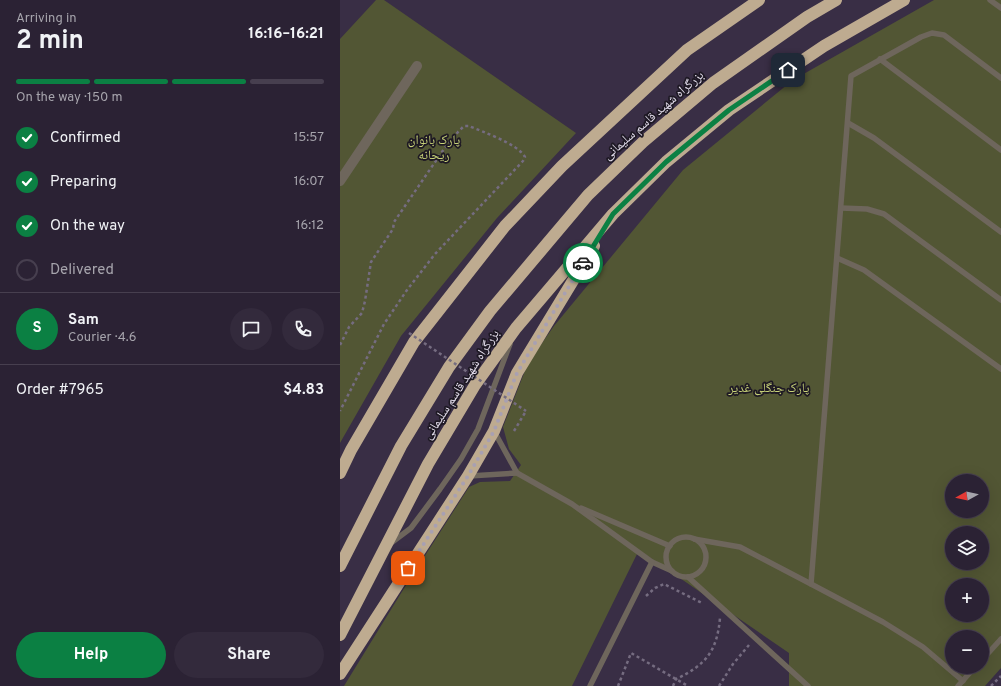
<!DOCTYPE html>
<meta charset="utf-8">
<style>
:root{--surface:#2b2234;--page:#332a3c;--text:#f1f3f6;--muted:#a6a4ac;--line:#473f4f;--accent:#0b8043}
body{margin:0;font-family:Overpass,"Noto Naskh Arabic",sans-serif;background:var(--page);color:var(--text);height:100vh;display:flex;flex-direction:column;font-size:15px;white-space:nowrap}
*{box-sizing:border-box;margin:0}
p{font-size:13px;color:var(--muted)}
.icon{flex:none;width:22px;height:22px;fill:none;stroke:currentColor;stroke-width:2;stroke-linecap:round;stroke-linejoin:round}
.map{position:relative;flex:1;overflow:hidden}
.sheet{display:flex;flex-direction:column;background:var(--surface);width:340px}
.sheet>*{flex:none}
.needle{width:26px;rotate:262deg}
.controls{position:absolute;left:605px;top:474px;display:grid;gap:8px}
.controls a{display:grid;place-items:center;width:44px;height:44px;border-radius:50%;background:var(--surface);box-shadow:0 4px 16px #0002,0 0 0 1px var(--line);font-size:20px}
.pin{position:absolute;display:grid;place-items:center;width:34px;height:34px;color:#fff;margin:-17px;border-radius:8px;box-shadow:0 2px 6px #0006}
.courier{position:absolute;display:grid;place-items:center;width:40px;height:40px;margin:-20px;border:3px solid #0b8043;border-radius:50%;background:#fff;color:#222;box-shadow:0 1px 5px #0007}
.headline em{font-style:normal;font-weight:700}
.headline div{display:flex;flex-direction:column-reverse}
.headline{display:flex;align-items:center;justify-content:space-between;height:68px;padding:0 16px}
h1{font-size:26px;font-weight:700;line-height:30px}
.bar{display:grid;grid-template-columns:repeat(4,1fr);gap:6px 4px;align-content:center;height:48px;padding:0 16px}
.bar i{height:5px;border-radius:3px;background:var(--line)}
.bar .active{background:var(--accent)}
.bar p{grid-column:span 4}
.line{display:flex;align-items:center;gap:10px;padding:0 16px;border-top:1px solid var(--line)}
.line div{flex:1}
.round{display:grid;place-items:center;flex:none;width:42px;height:42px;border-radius:21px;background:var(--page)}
ol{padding:0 16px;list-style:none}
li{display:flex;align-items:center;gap:12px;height:44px}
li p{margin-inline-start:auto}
li .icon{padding:4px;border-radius:50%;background:var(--accent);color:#fff;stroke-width:4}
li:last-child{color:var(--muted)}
li i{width:22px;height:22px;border:2px solid var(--line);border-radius:50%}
.primary-button{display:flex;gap:8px;margin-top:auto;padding:8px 16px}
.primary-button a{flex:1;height:46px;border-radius:24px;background:var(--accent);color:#fff;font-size:16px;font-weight:700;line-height:46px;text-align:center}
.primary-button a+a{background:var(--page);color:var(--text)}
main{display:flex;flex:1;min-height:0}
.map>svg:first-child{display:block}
.green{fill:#525634;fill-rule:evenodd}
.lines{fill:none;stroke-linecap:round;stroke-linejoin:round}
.path{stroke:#756c80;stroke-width:2.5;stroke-dasharray:3 3;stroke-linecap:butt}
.lane{stroke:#6e665c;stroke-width:5.5}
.street{stroke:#6e665c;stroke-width:10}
.highway{stroke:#beab90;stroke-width:12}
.path-bridge{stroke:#756c80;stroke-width:2.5;stroke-dasharray:3 3;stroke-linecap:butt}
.done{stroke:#a8a0b2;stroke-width:4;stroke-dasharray:0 7.2}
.route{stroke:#0b8043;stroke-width:5}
.labels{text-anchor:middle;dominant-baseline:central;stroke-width:3.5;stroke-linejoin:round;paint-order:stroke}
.street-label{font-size:13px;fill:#e3ddec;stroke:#1e1924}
.park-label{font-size:13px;fill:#c9d479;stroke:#1e1924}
</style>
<main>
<section class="sheet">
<div class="headline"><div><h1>2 min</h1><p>Arriving in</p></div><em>16:16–16:21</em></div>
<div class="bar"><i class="active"></i><i class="active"></i><i class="active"></i><i></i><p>On the way · 150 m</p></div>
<ol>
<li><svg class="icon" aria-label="check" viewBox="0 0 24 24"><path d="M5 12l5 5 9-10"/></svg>Confirmed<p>15:57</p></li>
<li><svg class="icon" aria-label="check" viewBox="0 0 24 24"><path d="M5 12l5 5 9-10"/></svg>Preparing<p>16:07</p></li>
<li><svg class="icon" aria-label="check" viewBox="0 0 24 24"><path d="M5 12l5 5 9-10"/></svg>On the way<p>16:12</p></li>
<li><i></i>Delivered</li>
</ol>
<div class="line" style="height:72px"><b class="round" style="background:var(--accent);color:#fff">S</b><div><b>Sam</b><p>Courier · 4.6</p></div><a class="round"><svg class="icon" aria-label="chat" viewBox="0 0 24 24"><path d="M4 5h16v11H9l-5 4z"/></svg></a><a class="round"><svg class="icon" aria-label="phone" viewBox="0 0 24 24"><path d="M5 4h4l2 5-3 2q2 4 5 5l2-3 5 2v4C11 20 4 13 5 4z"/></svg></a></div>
<div class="line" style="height:52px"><div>Order #7965</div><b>$4.83</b></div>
<div class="primary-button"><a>Help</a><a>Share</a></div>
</section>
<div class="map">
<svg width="661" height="686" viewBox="0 0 661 686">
<rect width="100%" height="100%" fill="#392e45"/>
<g class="green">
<path d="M36,0H44L236,133L157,218L61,336L0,443V39Z"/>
<path d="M594,0H661V668L645,686H449V653L299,550L232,686H4L63,590L129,487L140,482L170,481L181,465L169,449L163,427L188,363L214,326L343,170L453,80ZM612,481H642V511H612ZM612,533H642V563H612ZM612,585H642V615H612ZM612,637H642V667H612Z"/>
</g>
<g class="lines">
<g class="path">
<path d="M0,345L9,327L22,313L25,301L31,262L53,229L54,222L104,149L118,132L124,126H129C143,132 178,144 185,157L183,161L95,254L67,290L44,324L0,411"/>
<path d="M174,431L186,411"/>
<path d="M306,596L315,588L324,584L362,603"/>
<path d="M278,686L291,653L348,686"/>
<path d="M333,686L336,679C366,665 377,651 380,618"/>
<path d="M379,686L393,664L409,645"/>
<path d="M651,686L661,676"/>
</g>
<g class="lane">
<path d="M650,0L661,8"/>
<path d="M540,59L661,150"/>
<path d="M508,123L534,138L661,232"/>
<path d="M501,208L527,209L544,214L661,300"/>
<path d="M497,258L524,270L661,369"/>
<path d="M154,431L177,473L232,504L312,562L332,571"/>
<path d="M129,476L177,473"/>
<path d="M241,508L330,546"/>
<circle cx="346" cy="557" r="20"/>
<path d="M354,539L400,547L471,584L543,622L583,647L623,681"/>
<path d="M51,543L71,528L100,489L121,459L138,429L170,344"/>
<path d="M348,577L468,686"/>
<path d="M471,584L511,76L581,37L592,33L604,35L661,78"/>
<path d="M642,660L661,639"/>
<path d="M250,686L312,562"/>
<path d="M618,686L635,667"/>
</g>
<path class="street" d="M0,181L77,66"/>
<g class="highway">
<path d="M0,473L11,450L74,342L165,226L222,166L347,50L419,0"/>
<path d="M0,566L61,446L109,367L150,311L248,195L303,142L373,83L467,17L496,0"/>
<path d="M0,635L88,464L135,385L176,328L273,214L326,162L389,110L484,46L564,0"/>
<path d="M0,674L128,476L154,431L177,373L254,246"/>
</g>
<path class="path-bridge" d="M69,333L186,411"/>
</g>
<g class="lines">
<path class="done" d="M68,568L128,476L154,431L177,373L243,263"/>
<path class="route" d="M243,263L273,214L326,162L389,110L448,70"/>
</g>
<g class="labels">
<g class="street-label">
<text transform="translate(314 116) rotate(-41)">بزرگراه شهید قاسم سلیمانی</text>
<text transform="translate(122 385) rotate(-57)">بزرگراه شهید قاسم سلیمانی</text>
</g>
<g class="park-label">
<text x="94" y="141">پارک بانوان<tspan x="94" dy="15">ریحانه</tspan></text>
<text x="429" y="389">پارک جنگلی غدیر</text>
</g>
</g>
</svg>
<div class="controls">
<a><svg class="needle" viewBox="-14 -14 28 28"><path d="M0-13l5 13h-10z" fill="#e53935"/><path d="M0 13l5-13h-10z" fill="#a6a4ac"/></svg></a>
<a><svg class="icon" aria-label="layers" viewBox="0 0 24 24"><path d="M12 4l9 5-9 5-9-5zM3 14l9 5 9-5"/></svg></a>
<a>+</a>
<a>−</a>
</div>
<div class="pin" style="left:68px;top:568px;background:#ea580c"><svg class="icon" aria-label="bag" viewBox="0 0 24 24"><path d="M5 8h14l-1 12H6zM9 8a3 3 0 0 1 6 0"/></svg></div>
<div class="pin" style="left:448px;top:70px;background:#1f2937"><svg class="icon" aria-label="home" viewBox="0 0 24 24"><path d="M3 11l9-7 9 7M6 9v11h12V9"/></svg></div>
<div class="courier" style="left:243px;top:263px"><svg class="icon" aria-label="car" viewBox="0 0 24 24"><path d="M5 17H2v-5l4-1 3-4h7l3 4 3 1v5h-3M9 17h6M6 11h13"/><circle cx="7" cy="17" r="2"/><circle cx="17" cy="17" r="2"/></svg></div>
</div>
</main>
